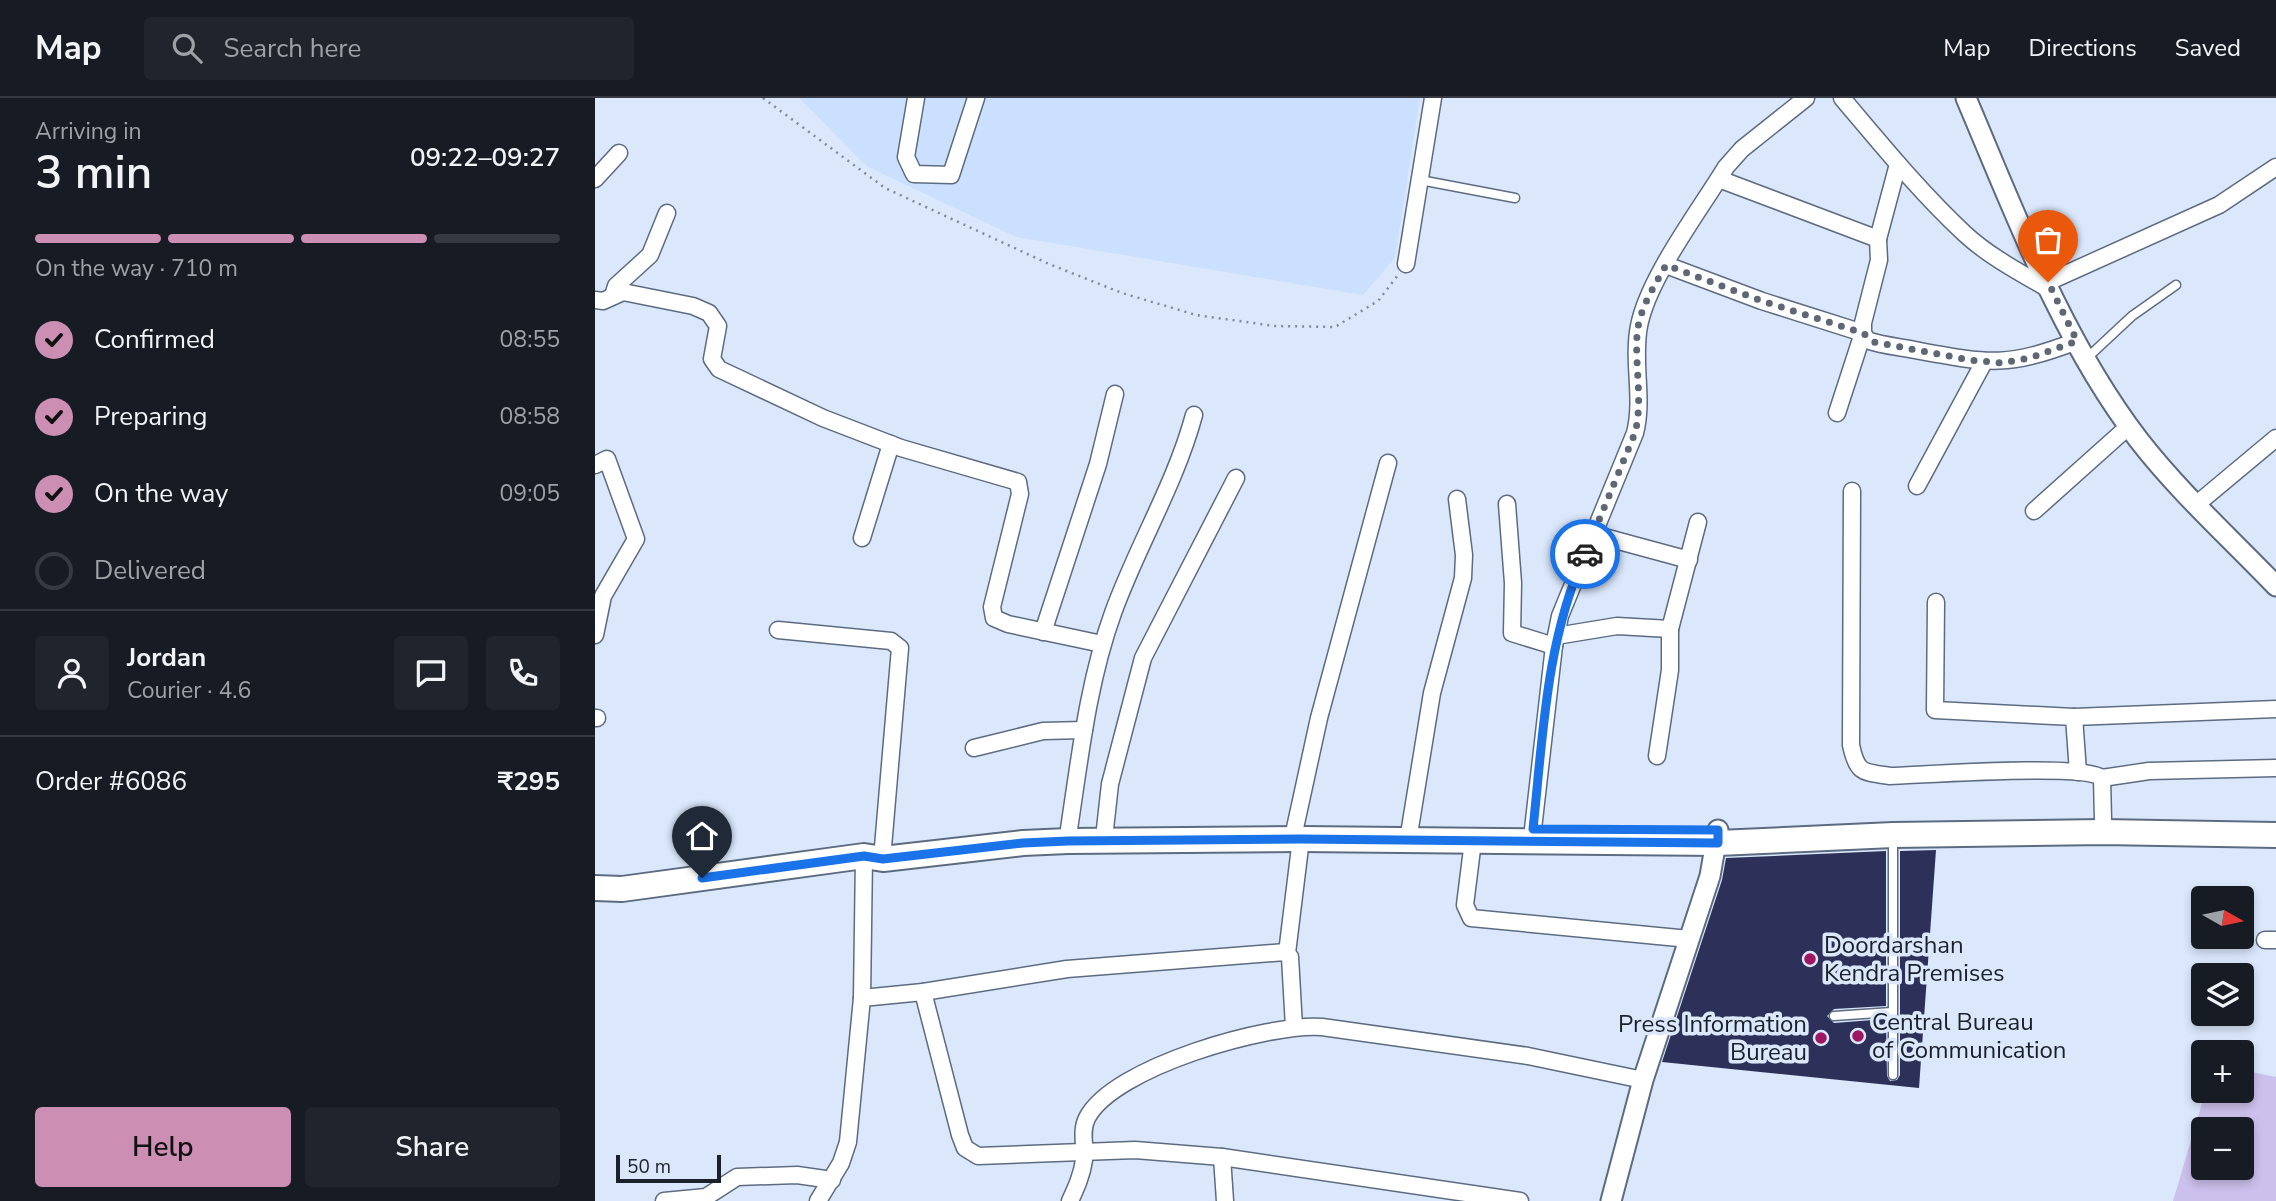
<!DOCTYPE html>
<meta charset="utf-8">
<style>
:root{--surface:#171b24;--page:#20242c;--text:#f1f3f6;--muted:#9ea1a6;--line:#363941;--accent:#cc8fb3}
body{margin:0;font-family:"Nunito Sans",sans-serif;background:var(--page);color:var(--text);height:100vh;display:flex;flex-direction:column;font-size:26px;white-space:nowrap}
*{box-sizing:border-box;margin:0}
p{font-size:23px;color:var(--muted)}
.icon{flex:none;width:38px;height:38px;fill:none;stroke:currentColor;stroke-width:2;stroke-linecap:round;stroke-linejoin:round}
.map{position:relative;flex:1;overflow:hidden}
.side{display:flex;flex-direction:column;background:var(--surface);width:595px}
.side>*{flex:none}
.needle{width:46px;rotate:99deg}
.tools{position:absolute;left:1596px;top:788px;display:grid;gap:14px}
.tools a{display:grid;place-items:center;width:63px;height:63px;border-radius:7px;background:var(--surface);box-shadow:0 4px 10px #0003;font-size:35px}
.scale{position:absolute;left:21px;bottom:18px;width:105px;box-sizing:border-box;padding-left:7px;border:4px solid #1b212a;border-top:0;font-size:19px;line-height:24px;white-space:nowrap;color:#1b212a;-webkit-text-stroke:5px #dbe8fc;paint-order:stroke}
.pin{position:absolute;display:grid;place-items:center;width:60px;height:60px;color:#fff;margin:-72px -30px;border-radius:50% 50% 50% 0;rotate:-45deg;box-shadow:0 0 7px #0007}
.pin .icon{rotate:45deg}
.courier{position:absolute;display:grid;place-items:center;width:70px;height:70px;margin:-35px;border:5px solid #1a73e8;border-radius:50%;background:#fff;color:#222;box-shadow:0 2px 9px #0007}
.overview em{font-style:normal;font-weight:600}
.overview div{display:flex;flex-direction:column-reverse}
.overview{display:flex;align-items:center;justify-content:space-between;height:119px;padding:0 35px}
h1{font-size:46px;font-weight:600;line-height:52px}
.bar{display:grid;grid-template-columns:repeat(4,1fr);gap:10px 7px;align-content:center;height:84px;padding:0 35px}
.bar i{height:9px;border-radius:5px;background:var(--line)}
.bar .on{background:var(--accent)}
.bar p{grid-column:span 4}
.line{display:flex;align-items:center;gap:18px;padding:0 35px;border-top:2px solid var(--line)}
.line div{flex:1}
.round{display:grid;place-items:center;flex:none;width:74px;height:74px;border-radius:7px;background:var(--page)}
ol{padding:0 35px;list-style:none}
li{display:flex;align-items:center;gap:21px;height:77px}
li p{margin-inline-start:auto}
li .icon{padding:7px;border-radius:50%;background:var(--accent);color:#111;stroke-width:4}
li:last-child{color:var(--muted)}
li i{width:38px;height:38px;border:4px solid var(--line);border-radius:50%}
.button{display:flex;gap:14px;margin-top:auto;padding:14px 35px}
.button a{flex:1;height:80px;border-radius:7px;background:var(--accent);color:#111;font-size:28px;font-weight:600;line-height:80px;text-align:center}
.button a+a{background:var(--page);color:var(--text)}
header{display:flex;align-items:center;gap:42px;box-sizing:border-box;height:98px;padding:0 35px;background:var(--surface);border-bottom:2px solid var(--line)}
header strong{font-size:33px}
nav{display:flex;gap:38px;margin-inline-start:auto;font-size:24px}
.search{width:490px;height:63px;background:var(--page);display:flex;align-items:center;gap:18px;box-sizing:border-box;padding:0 24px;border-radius:7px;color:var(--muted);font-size:26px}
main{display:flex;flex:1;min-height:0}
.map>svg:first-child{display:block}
.built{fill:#cbdfff}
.green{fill:#ccc1ec;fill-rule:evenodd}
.building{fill:#2d315a}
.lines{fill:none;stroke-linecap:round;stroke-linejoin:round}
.service-casing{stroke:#5d6b81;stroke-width:11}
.minor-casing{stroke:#5d6b81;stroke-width:19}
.tertiary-casing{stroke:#5d6b81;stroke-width:23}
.primary-casing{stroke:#5d6b81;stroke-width:28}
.path{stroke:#808a98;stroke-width:2.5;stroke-dasharray:2 5;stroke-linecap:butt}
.service{stroke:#fff;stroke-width:8}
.minor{stroke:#fff;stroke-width:16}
.tertiary{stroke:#fff;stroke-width:19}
.primary{stroke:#fff;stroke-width:24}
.done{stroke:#5e6774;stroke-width:7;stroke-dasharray:0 12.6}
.route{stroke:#1a73e8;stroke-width:9}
.poi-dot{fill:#9f1561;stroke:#dbe8fc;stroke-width:2.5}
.labels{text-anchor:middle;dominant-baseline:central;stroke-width:7;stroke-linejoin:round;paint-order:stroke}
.poi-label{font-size:24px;fill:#1b212a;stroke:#dbe8fc;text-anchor:start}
</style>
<header>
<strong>Map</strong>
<div class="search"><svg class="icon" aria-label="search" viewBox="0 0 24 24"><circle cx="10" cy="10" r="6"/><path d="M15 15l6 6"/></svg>Search here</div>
<nav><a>Map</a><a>Directions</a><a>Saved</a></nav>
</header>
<main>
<section class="side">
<div class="overview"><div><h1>3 min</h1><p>Arriving in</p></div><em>09:22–09:27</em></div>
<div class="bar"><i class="on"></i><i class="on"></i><i class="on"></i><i></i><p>On the way · 710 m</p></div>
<ol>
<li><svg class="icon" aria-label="check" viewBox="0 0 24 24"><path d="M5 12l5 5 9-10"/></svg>Confirmed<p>08:55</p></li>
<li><svg class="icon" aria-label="check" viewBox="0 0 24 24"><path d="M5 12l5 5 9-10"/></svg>Preparing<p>08:58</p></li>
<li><svg class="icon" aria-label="check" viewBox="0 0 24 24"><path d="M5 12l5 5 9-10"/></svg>On the way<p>09:05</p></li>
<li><i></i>Delivered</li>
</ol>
<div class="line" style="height:126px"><a class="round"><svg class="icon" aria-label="person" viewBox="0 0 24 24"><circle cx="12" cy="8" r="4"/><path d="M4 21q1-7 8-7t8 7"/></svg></a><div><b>Jordan</b><p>Courier · 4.6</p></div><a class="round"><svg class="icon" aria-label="chat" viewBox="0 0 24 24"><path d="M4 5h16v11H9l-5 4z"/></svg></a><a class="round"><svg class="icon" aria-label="phone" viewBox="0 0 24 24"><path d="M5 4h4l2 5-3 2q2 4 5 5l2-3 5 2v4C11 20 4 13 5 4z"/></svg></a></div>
<div class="line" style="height:91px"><div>Order #6086</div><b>₹295</b></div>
<div class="button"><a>Help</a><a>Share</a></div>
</section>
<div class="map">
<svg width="1681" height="1103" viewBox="0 0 1681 1103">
<rect width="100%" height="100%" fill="#dbe8fc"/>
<path class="built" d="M204,0H825L800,160L768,197L421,139L271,68Z"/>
<path class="green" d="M1647,972L1681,979V1103H1578L1611,992H1647ZM1608,1031H1647V1069H1608Z"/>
<path class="building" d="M1341,752L1324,990L1067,964L1127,782L1131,760L1291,753V908L1239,911L1232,918L1239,925L1291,921L1292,978L1295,983L1302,982L1305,977V753Z"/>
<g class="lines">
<g class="service-casing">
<g id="service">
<path d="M825,82L920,100"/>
<path d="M1492,260L1537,218L1581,187"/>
<path d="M1239,918L1297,914"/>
<path d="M1298,977V740"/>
</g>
</g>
<g class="minor-casing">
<g id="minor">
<path d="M321,0L311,59L319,76L356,77L381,0"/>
<path d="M1247,0C1286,46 1325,94 1370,136C1395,159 1426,175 1455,192"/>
<path d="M0,81L24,55"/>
<path d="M1124,81L1283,141L1284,162L1268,225V235L1272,242C1288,248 1308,249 1325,253C1396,266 1413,269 1482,243"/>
<path d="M1283,141L1303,66"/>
<path d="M811,166L838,0"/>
<path d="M1071,167L1167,203L1268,235L1242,315"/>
<path d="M1453,184L1624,107L1681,69"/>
<path d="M18,198L21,188L55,157L72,115"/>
<path d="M0,202L8,203L28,194L98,208L114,215L123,228L117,261L124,271L228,320L306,350L423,384L425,396L397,509L399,520L413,526L507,546"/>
<path d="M0,367L12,361L41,441L8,498L0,537"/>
<path d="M1322,388L1389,264"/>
<path d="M1257,393L1256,647C1262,676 1268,674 1295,678C1328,677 1489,665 1507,680L1508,722"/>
<path d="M912,406L918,485L917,535L959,548"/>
<path d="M1602,406L1681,340"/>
<path d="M1439,413L1534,328"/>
<path d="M998,436L1094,462"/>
<path d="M267,440L296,346"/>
<path d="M1341,504L1340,612L1479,619L1483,674"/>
<path d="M183,532L296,543L305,550L288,749"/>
<path d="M448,534L503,366L520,296"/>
<path d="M961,538L1022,528L1075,531L1103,424"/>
<path d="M1479,619L1681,611"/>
<path d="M0,620H2"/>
<path d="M379,650L448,633L489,632"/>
<path d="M1062,658L1075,572V531"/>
<path d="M1507,680L1554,673L1681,670"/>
<path d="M700,730L724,620L793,365"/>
<path d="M815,730L837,595L868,480L869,457L862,401"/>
<path d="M474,731C485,659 493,584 518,515C542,448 580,387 599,317"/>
<path d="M510,731L515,686L548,560L641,380"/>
<path d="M938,731L959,548L965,518L1040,335C1049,300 1037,264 1044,228C1053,180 1105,112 1131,69L1147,51L1211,0"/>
<path d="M878,743L870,807L876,820L1094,841"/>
<path d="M1670,842H1681"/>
<path d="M692,855L706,741"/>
<path d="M328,894L365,1037L370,1050L383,1058L540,1052L627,1059L925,1103"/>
<path d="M267,900L328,894L472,871L690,854L695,859L699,929"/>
<path d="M627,1059L630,1103"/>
<path d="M69,1103L111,1099L142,1079L202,1077L237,1082"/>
<path d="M223,1103L246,1065L253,1044L267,900L269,758"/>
<path d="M475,1103C481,1090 487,1077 489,1062C491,1048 485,1034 492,1020C518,969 674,925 727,929L933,958L1048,982"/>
</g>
</g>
<g class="tertiary-casing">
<g id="tertiary">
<path d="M1371,0C1420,115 1466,240 1543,341C1583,393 1635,440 1681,488"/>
<path d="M1016,1103L1048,982L1115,778L1123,732"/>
</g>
</g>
<g class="primary-casing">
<path id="primary" d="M0,790L27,791L269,758L288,761L428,745L473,743L706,741L1123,745L1298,737L1508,734L1681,737"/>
</g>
<path class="path" d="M168,0L290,90L454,166L527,195L601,217L680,228L740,229L783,203L803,177"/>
<use href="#service" class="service"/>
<use href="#minor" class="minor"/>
<use href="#tertiary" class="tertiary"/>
<use href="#primary" class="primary"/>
</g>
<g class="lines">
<path class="done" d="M990,456L1040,335C1048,303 1040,270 1042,237C1044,211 1059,189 1071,167L1167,203L1268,235L1279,244L1375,262L1406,265L1435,260L1482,243L1453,184"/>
<path class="route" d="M107,780L269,758L288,761L428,745L473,743L706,741L1123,745V732L938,731C948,637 951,543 990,456"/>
</g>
<g class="poi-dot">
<circle cx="1215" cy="861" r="7"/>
<circle cx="1263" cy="938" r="7"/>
<circle cx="1226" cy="940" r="7"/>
</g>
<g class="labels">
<g class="poi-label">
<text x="1229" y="847">Doordarshan<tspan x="1229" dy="28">Kendra Premises</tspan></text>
<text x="1277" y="924">Central Bureau<tspan x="1277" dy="28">of Communication</tspan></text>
<text x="1212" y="926" text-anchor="end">Press Information<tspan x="1212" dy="28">Bureau</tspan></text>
</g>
</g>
</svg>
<div class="tools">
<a><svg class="needle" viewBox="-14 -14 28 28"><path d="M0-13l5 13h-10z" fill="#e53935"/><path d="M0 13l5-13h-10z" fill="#9ea1a6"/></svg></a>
<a><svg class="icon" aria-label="layers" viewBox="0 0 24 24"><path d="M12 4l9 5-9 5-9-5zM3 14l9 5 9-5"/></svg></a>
<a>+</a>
<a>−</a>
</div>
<div class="scale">50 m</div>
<div class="pin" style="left:1453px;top:184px;background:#ea580c"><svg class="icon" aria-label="bag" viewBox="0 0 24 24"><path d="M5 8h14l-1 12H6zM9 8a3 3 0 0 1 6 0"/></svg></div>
<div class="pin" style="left:107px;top:780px;background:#1f2937"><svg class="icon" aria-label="home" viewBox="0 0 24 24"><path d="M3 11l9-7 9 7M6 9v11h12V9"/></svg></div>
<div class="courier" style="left:990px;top:456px"><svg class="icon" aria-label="car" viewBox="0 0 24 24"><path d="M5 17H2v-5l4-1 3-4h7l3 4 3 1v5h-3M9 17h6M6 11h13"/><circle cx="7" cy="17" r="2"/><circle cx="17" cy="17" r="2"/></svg></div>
</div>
</main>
